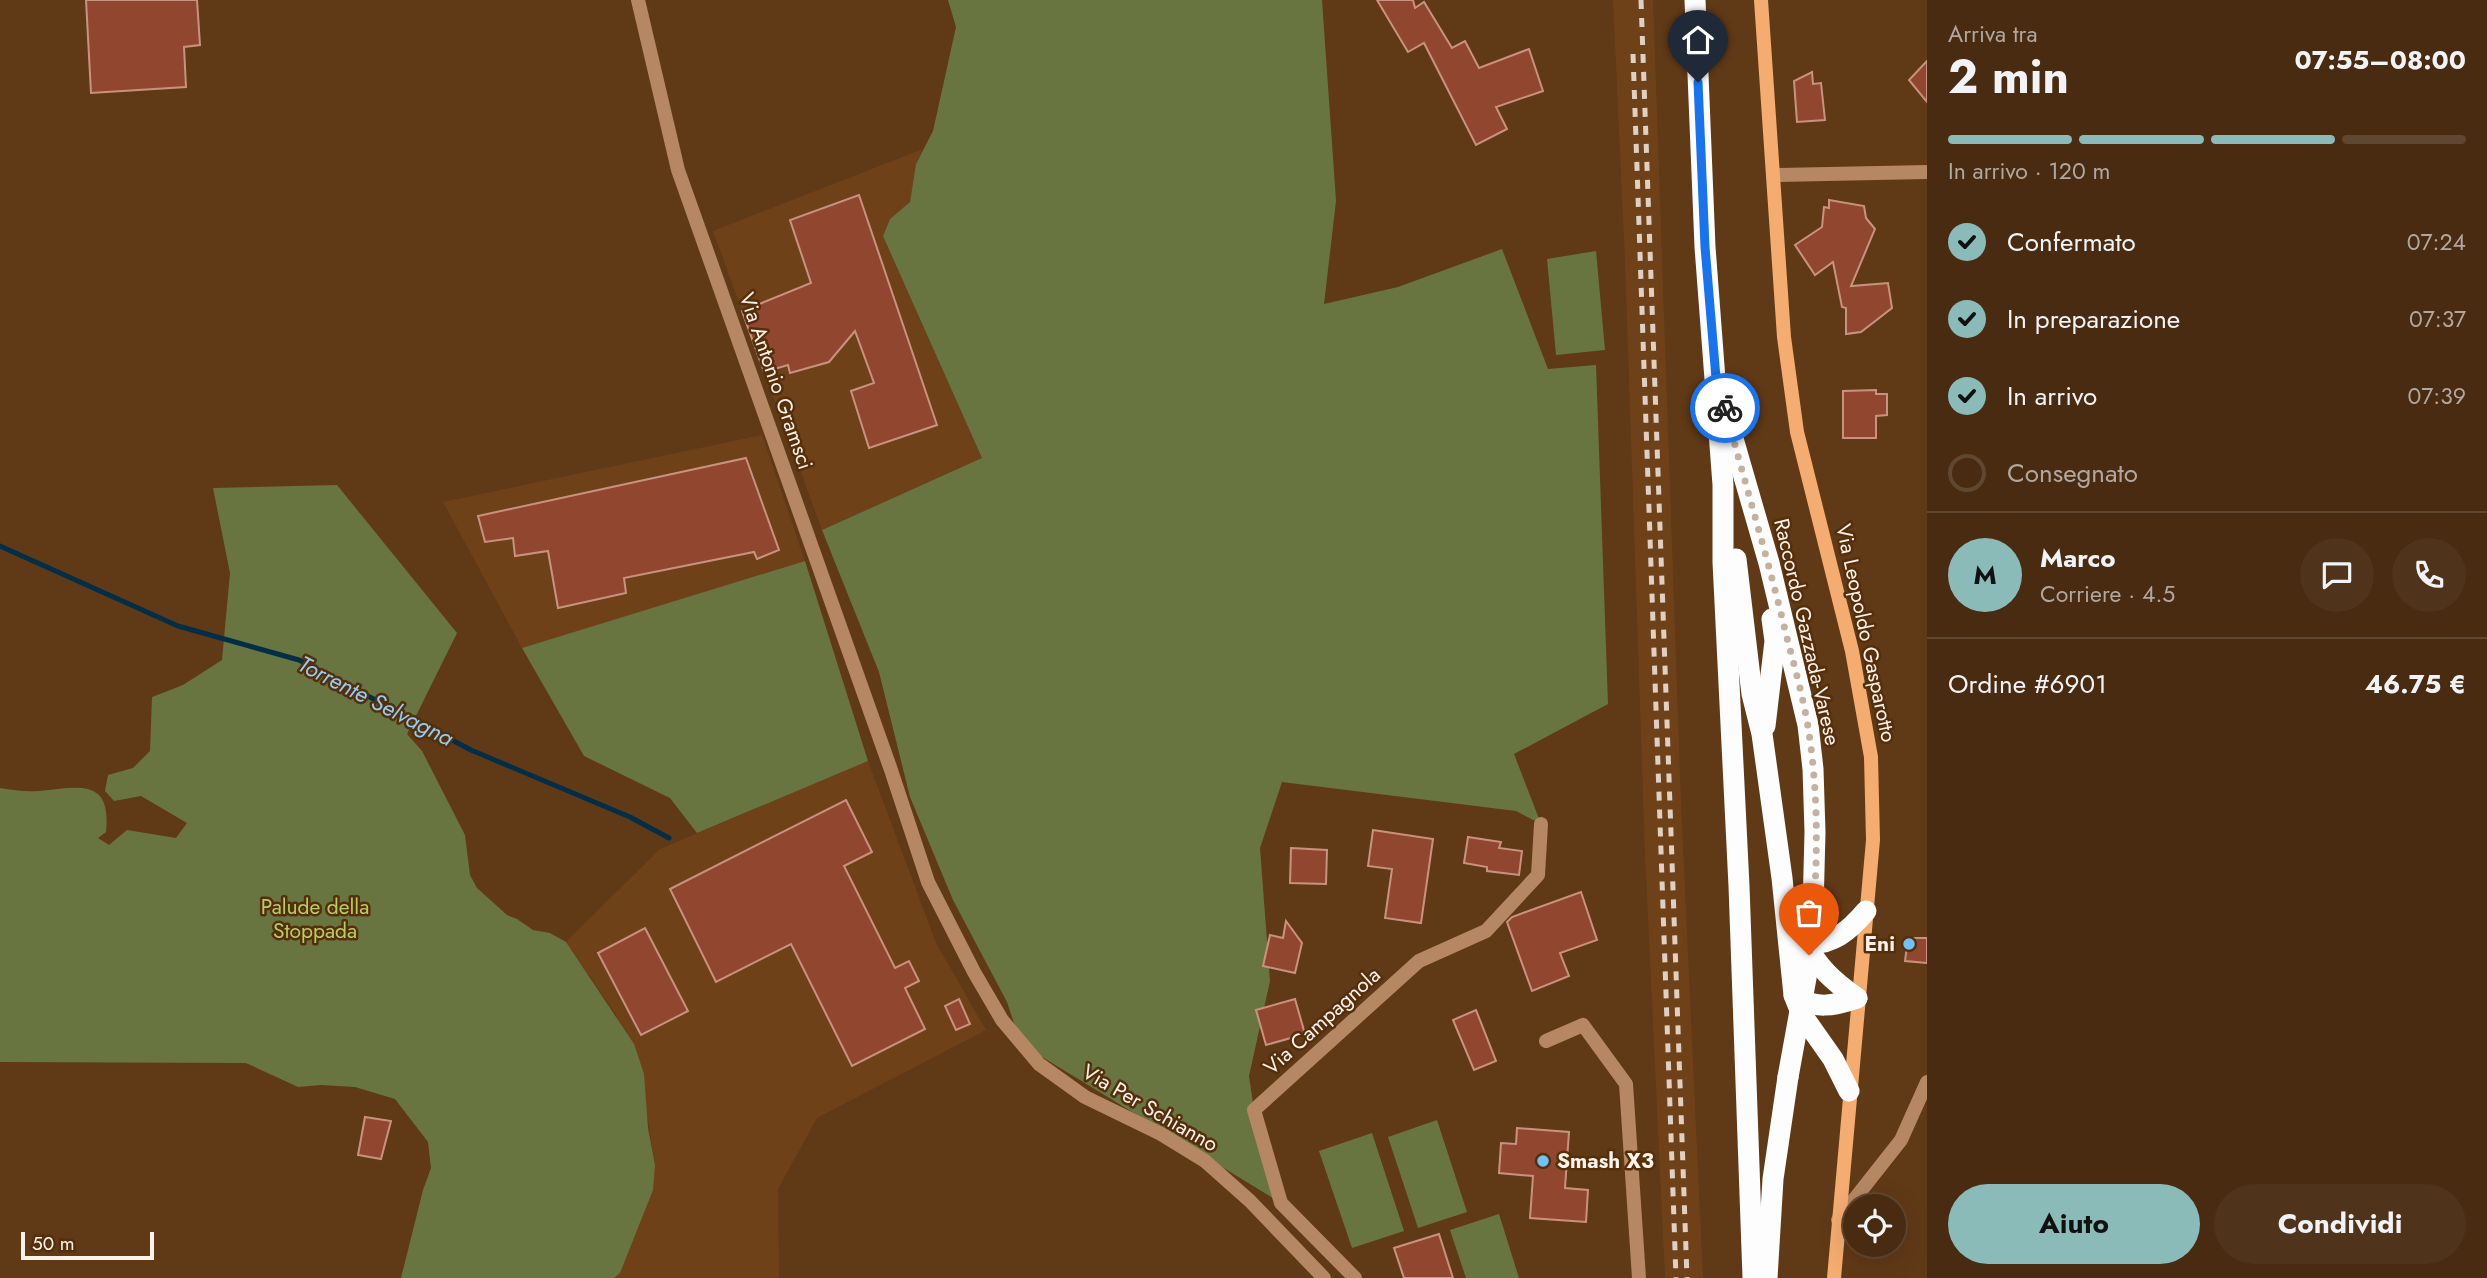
<!DOCTYPE html>
<html lang="it">
<meta charset="utf-8">
<style>
:root{--surface:#482b11;--page:#4f331a;--text:#f1f3f6;--muted:#b1a79f;--line:#604731;--accent:#8bbbb9}
body{margin:0;font-family:Jost,sans-serif;background:var(--page);color:var(--text);height:100vh;display:flex;flex-direction:column;font-size:26px;white-space:nowrap}
*{box-sizing:border-box;margin:0}
p{font-size:23px;color:var(--muted)}
.icon{flex:none;width:38px;height:38px;fill:none;stroke:currentColor;stroke-width:2;stroke-linecap:round;stroke-linejoin:round}
.map{position:relative;flex:1;overflow:hidden}
.drawer{display:flex;flex-direction:column;background:var(--surface);width:560px}
.drawer>*{flex:none}
.tools{position:absolute;left:1843px;top:1194px;display:grid;gap:14px}
.tools a{display:grid;place-items:center;width:63px;height:63px;border-radius:50%;background:var(--surface);box-shadow:0 7px 28px #0002,0 0 0 2px var(--line);font-size:35px}
.scale{position:absolute;left:21px;bottom:18px;width:133px;box-sizing:border-box;padding-left:7px;border:4px solid #fcf2ea;border-top:0;font-size:19px;line-height:24px;white-space:nowrap;color:#fcf2ea;-webkit-text-stroke:5px #552f0b;paint-order:stroke}
.pin{position:absolute;display:grid;place-items:center;width:60px;height:60px;color:#fff;margin:-72px -30px;border-radius:50% 50% 50% 0;rotate:-45deg;box-shadow:0 0 7px #0007}
.pin .icon{rotate:45deg}
.courier{position:absolute;display:grid;place-items:center;width:70px;height:70px;margin:-35px;border:5px solid #1a73e8;border-radius:50%;background:#fff;color:#222;box-shadow:0 2px 9px #0007}
.headline em{font-style:normal;font-weight:700}
.headline div{display:flex;flex-direction:column-reverse}
.headline{display:flex;align-items:center;justify-content:space-between;height:119px;padding:0 21px}
h1{font-size:46px;font-weight:700;line-height:52px}
.bar{display:grid;grid-template-columns:repeat(4,1fr);gap:10px 7px;align-content:center;height:84px;padding:0 21px}
.bar i{height:9px;border-radius:5px;background:var(--line)}
.bar .on{background:var(--accent)}
.bar p{grid-column:span 4}
.line{display:flex;align-items:center;gap:18px;padding:0 21px;border-top:2px solid var(--line)}
.line div{flex:1}
.round{display:grid;place-items:center;flex:none;width:74px;height:74px;border-radius:37px;background:var(--page)}
ol{padding:0 21px;list-style:none}
li{display:flex;align-items:center;gap:21px;height:77px}
li p{margin-inline-start:auto}
li .icon{padding:7px;border-radius:50%;background:var(--accent);color:#111;stroke-width:4}
li:last-child{color:var(--muted)}
li i{width:38px;height:38px;border:4px solid var(--line);border-radius:50%}
.action{display:flex;gap:14px;margin-top:auto;padding:14px 21px}
.action a{flex:1;height:80px;border-radius:42px;background:var(--accent);color:#111;font-size:28px;font-weight:700;line-height:80px;text-align:center}
.action a+a{background:var(--page);color:var(--text)}
main{display:flex;flex:1;min-height:0}
.map>svg:first-child{display:block}
.built{fill:#6e4119}
.green{fill:#697541}
.lines{fill:none;stroke-linecap:round;stroke-linejoin:round}
.stream{stroke:#022f47;stroke-width:5}
.building{fill:#91472f;stroke:#c99280;stroke-width:2}
.street{stroke:#b58763;stroke-width:14}
.secondary{stroke:#f4ac71;stroke-width:14}
.highway{stroke:#fdfdfd;stroke-width:21}
.rail{stroke:#dfd0c3;stroke-width:5;stroke-dasharray:9 9;stroke-linecap:butt}
.highway-bridge{stroke:#fdfdfd;stroke-width:21}
.done{stroke:#c5b1a0;stroke-width:7;stroke-dasharray:0 12.6}
.route{stroke:#1a73e8;stroke-width:9}
.poi-dot{fill:#72c1f5;stroke:#552f0b;stroke-width:2.5}
.labels{text-anchor:middle;dominant-baseline:central;stroke-width:5;stroke-linejoin:round;paint-order:stroke}
.street-label{font-size:21px;fill:#fcf2ea;stroke:#552f0b}
.park-label{font-size:21px;fill:#b8ce62;stroke:#552f0b}
.poi-label{font-size:21px;font-weight:bold;fill:#fcf2ea;stroke:#552f0b;text-anchor:end}
.water-label{font-size:23px;font-style:italic;fill:#93ccf4;stroke:#552f0b}
</style>
<main>
<div class="map">
<svg width="1927" height="1278" viewBox="0 0 1927 1278">
<rect width="100%" height="100%" fill="#603917"/>
<g class="built">
<path d="M1613,0H1653L1681,804L1703,1278H1665L1645,853L1625,261Z"/>
<path d="M923,149L916,164L910,202L890,219L883,236L982,458L822,530L713,231Z"/>
<path d="M762,435L805,561L522,648L443,502Z"/>
<path d="M868,761L936,943L986,1030L817,1118L778,1189L779,1278H614L620,1273L655,1165L645,1102L617,1016L566,942L660,849Z"/>
</g>
<g class="green">
<path d="M948,0H1322L1336,201L1324,304L1398,287L1502,249L1548,369L1596,365L1608,704L1514,754L1541,824L1516,811L1282,782L1260,848L1270,981L1249,1076L1260,1152L1281,1203L1021,1044L1007,1002L953,900L910,797L879,672L822,530L982,458L883,236L890,219L910,202L916,164L933,131L956,27Z"/>
<path d="M1596,251L1605,350L1556,355L1547,259Z"/>
<path d="M337,485L457,633L407,734L422,751L465,835L470,875L477,888L507,915L517,919L533,930L550,933L566,942L634,1044L644,1074L648,1128L655,1165L653,1190L620,1273L614,1278H401L423,1190L431,1168L428,1142L395,1099L355,1087L321,1085L298,1087L246,1063L0,1062V788C13,790 26,792 39,791C76,788 112,776 106,832L98,838L109,845L127,830L176,838L187,823L141,796L114,801L105,791L108,775L133,768L150,751L152,697L183,685L222,660L230,573L213,488Z"/>
<path d="M805,561L868,761L697,833L670,798L584,756L522,648Z"/>
<path d="M1437,1120L1467,1212L1418,1228L1388,1137Z"/>
<path d="M1372,1133L1404,1231L1352,1248L1319,1151Z"/>
<path d="M1499,1214L1519,1278H1466L1450,1230Z"/>
</g>
<g class="lines">
<path class="stream" d="M0,546L178,626L299,660L471,750L630,817L669,838"/>
</g>
<g class="building">
<path d="M86,0H197L200,45L184,47L186,87L91,93Z"/>
<path d="M1377,0H1413L1415,8L1424,2L1452,48L1465,41L1479,68L1529,49L1543,91L1496,107L1507,129L1476,145L1424,43L1408,52Z"/>
<path d="M1927,61V102L1909,80Z"/>
<path d="M1812,72L1813,84L1821,83L1825,120L1797,122L1794,81Z"/>
<path d="M859,195L937,425L869,448L851,391L874,383L855,331L829,362L790,373L788,365L764,372L742,311L811,283L790,220Z"/>
<path d="M1829,200L1864,206L1866,218L1875,229L1851,286L1888,283L1892,308L1861,332L1846,334V308L1842,307L1833,262L1815,275L1795,245L1822,227L1824,207L1829,208Z"/>
<path d="M1876,390V394H1887V415L1876,416V438H1843V391Z"/>
<path d="M746,458L779,550L757,559L754,552L624,578L626,593L558,608L548,551L515,556L513,538L485,542L478,516Z"/>
<path d="M846,800L872,852L844,866L895,968L909,961L919,981L905,988L925,1029L852,1066L791,944L716,982L670,889Z"/>
<path d="M1373,830L1433,839L1421,923L1385,918L1392,869L1368,866Z"/>
<path d="M1468,837L1501,842L1499,848L1522,851L1519,875L1487,871V867L1464,863Z"/>
<path d="M1291,848L1327,850L1326,884L1290,883Z"/>
<path d="M1581,892L1597,940L1560,953L1569,976L1532,991L1507,922L1512,917Z"/>
<path d="M1286,921L1302,943L1295,973L1263,966L1270,935L1283,938Z"/>
<path d="M645,928L688,1011L641,1035L598,953Z"/>
<path d="M1908,938H1927V963L1905,961Z"/>
<path d="M959,999L970,1024L956,1030L945,1006Z"/>
<path d="M1295,999L1305,1034L1266,1045L1256,1010Z"/>
<path d="M1476,1010L1496,1061L1474,1070L1453,1020Z"/>
<path d="M365,1117L391,1121L381,1159L358,1155Z"/>
<path d="M1517,1128L1569,1132L1565,1188L1588,1190L1586,1222L1530,1218L1533,1176L1499,1173L1501,1143L1516,1144Z"/>
<path d="M1439,1234L1453,1278H1404L1394,1248Z"/>
</g>
<g class="lines">
<g class="street">
<path d="M638,0L678,170L891,770L928,882L974,972L1002,1020L1039,1064L1085,1097L1161,1134L1205,1161L1250,1201L1324,1278"/>
<path d="M1773,175L1927,172"/>
<path d="M1546,1041L1583,1025L1626,1084L1639,1278"/>
<path d="M1838,1220L1901,1140L1927,1082"/>
<path d="M1355,1278L1281,1203L1254,1110L1419,961L1486,931L1538,875L1541,824"/>
</g>
<path class="secondary" d="M1761,0L1784,337L1797,432L1852,651L1871,757L1873,840L1834,1278"/>
<g class="highway">
<path d="M1695,0L1705,247L1723,485V562L1739,886L1753,1278"/>
<path d="M1727,418L1769,563L1808,725L1813,769L1815,832L1813,909"/>
<path d="M1736,559L1752,694L1762,734L1782,878L1794,995L1802,1015L1833,1059L1849,1091"/>
<path d="M1765,726L1775,641L1772,619"/>
<path d="M1804,940C1816,966 1834,982 1857,998"/>
<path d="M1806,943C1832,946 1850,930 1866,911"/>
<path d="M1794,995C1814,1010 1834,1006 1857,998"/>
<path d="M1767,1278L1773,1179L1788,1077"/>
</g>
<g class="rail">
<path d="M1641,0L1687,1278"/>
<path d="M1633,54L1676,1278"/>
</g>
<path class="highway-bridge" d="M1788,1077L1806,978L1813,909"/>
</g>
<g class="lines">
<path class="done" d="M1725,408C1745,484 1768,558 1786,634C1794,665 1803,696 1808,727C1820,801 1818,880 1809,955"/>
<path class="route" d="M1698,82L1705,247L1716,378L1725,408"/>
</g>
<g class="poi-dot">
<circle cx="1909" cy="944" r="7"/>
<circle cx="1543" cy="1161" r="7"/>
</g>
<g class="labels">
<g class="street-label">
<text transform="translate(776 381) rotate(71)">Via Antonio Gramsci</text>
<text transform="translate(1807 632) rotate(77)">Raccordo Gazzada-Varese</text>
<text transform="translate(1866 633) rotate(78)">Via Leopoldo Gasparotto</text>
<text transform="translate(1322 1021) rotate(-42)">Via Campagnola</text>
<text transform="translate(1150 1108) rotate(30)">Via Per Schianno</text>
</g>
<g class="park-label">
<text x="315" y="907">Palude della<tspan x="315" dy="24">Stoppada</tspan></text>
</g>
<g class="poi-label">
<text x="1895" y="944">Eni</text>
<text x="1557" y="1161" text-anchor="start">Smash X3</text>
</g>
<g class="water-label">
<text transform="translate(376 701) rotate(27)">Torrente Selvagna</text>
</g>
</g>
</svg>
<div class="tools">
<a><svg class="icon" aria-label="locate" viewBox="0 0 24 24"><circle cx="12" cy="12" r="6"/><path d="M12 2v4M12 18v4M2 12h4M18 12h4"/></svg></a>
</div>
<div class="scale">50 m</div>
<div class="pin" style="left:1809px;top:955px;background:#ea580c"><svg class="icon" aria-label="bag" viewBox="0 0 24 24"><path d="M5 8h14l-1 12H6zM9 8a3 3 0 0 1 6 0"/></svg></div>
<div class="pin" style="left:1698px;top:82px;background:#1f2937"><svg class="icon" aria-label="home" viewBox="0 0 24 24"><path d="M3 11l9-7 9 7M6 9v11h12V9"/></svg></div>
<div class="courier" style="left:1725px;top:408px"><svg class="icon" aria-label="bike" viewBox="0 0 24 24"><circle cx="6" cy="16" r="4"/><circle cx="18" cy="16" r="4"/><path d="M6 16l4-8h5l3 8M10 8l3 8H6M13 5h3"/></svg></div>
</div>
<section class="drawer">
<div class="headline"><div><h1>2 min</h1><p>Arriva tra</p></div><em>07:55–08:00</em></div>
<div class="bar"><i class="on"></i><i class="on"></i><i class="on"></i><i></i><p>In arrivo · 120 m</p></div>
<ol>
<li><svg class="icon" aria-label="check" viewBox="0 0 24 24"><path d="M5 12l5 5 9-10"/></svg>Confermato<p>07:24</p></li>
<li><svg class="icon" aria-label="check" viewBox="0 0 24 24"><path d="M5 12l5 5 9-10"/></svg>In preparazione<p>07:37</p></li>
<li><svg class="icon" aria-label="check" viewBox="0 0 24 24"><path d="M5 12l5 5 9-10"/></svg>In arrivo<p>07:39</p></li>
<li><i></i>Consegnato</li>
</ol>
<div class="line" style="height:126px"><b class="round" style="background:var(--accent);color:#111">M</b><div><b>Marco</b><p>Corriere · 4.5</p></div><a class="round"><svg class="icon" aria-label="chat" viewBox="0 0 24 24"><path d="M4 5h16v11H9l-5 4z"/></svg></a><a class="round"><svg class="icon" aria-label="phone" viewBox="0 0 24 24"><path d="M5 4h4l2 5-3 2q2 4 5 5l2-3 5 2v4C11 20 4 13 5 4z"/></svg></a></div>
<div class="line" style="height:91px"><div>Ordine #6901</div><b>46.75 €</b></div>
<div class="action"><a>Aiuto</a><a>Condividi</a></div>
</section>
</main>
